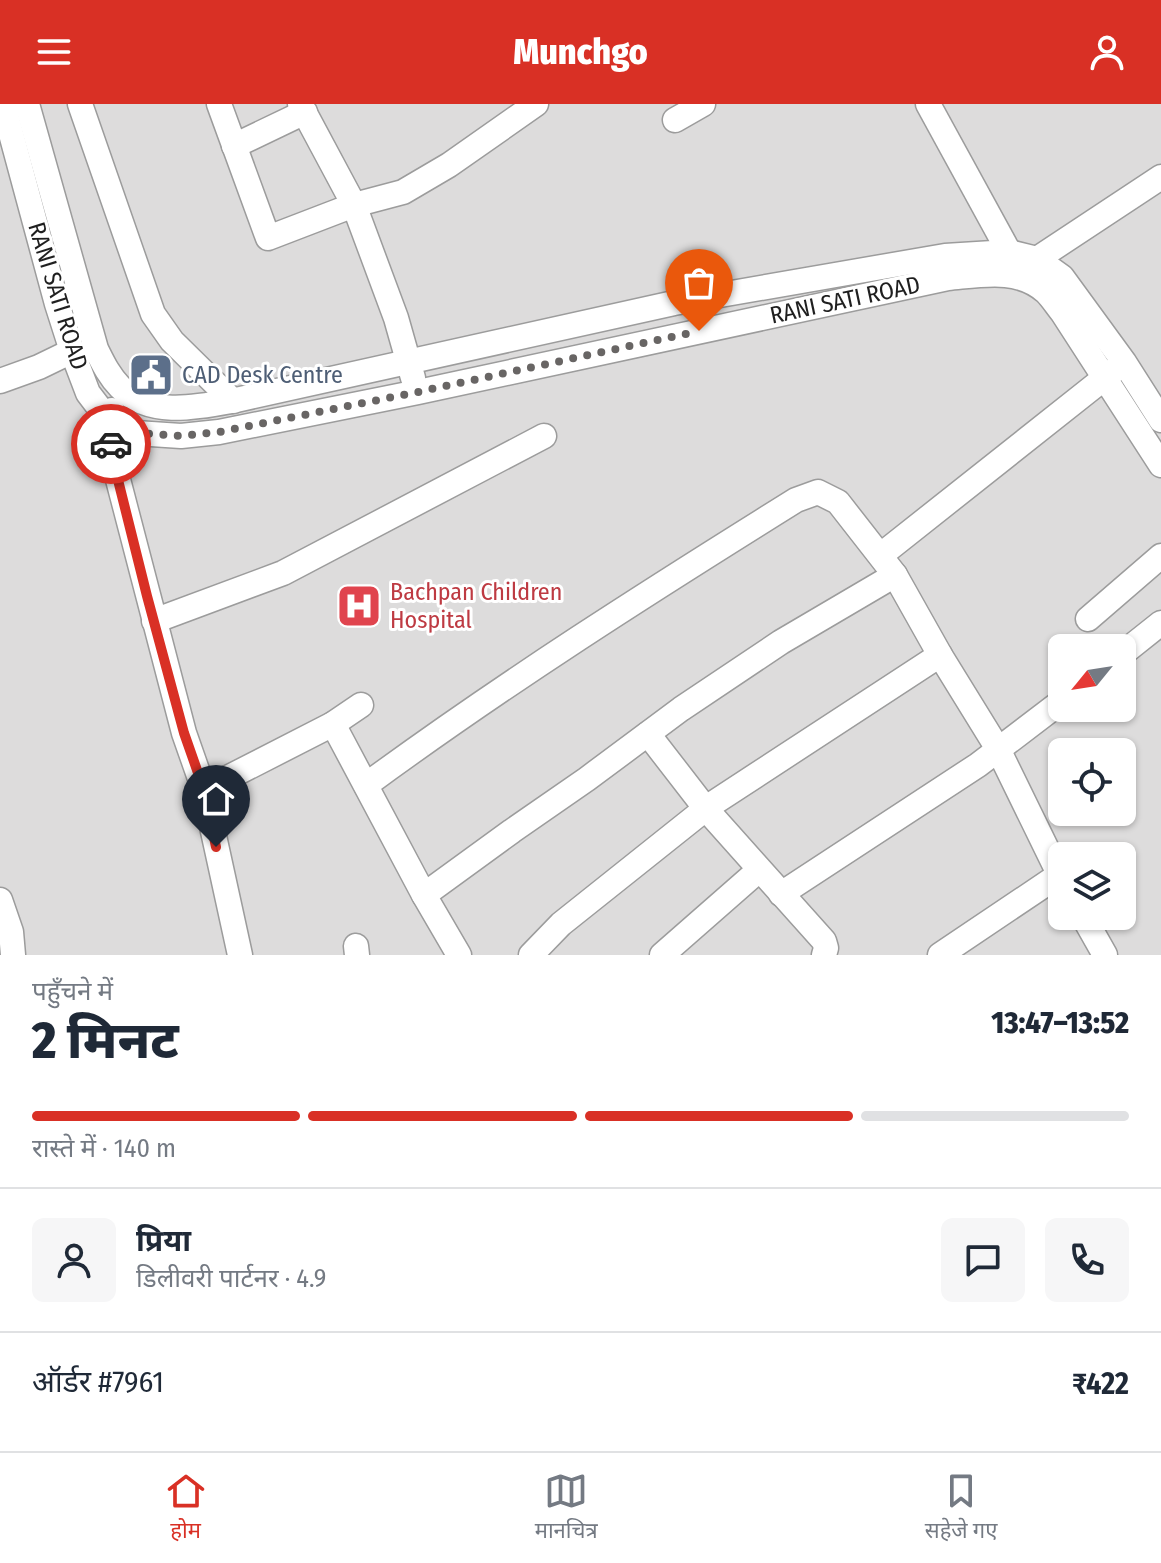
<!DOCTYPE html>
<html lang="hi">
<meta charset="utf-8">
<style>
:root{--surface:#fff;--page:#f6f6f7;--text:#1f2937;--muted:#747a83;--line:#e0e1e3;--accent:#d93025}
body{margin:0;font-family:"Fira Sans Condensed","Noto Sans Devanagari",sans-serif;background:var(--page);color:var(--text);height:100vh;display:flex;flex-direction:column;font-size:30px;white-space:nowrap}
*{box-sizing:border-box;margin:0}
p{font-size:26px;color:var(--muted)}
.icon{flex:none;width:44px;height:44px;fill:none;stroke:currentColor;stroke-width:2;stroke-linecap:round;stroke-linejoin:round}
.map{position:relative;height:851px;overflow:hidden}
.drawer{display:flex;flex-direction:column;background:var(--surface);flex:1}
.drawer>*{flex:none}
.needle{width:52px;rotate:240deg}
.tools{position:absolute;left:1048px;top:530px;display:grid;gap:16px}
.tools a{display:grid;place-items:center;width:88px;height:88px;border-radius:12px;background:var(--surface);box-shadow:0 2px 6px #0004;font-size:40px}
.pin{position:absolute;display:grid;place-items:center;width:68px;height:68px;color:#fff;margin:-82px -34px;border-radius:50% 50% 50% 0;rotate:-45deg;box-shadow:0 0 8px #0007}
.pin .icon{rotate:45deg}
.courier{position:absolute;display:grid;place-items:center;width:80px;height:80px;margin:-40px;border:6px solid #d93025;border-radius:50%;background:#fff;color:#222;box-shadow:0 2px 10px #0007}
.headline em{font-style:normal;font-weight:800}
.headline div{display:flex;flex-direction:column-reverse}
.headline{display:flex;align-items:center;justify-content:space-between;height:136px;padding:0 32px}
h1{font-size:52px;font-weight:800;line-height:60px}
.bar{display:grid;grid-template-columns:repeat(4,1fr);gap:12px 8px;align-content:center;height:96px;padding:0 32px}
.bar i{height:10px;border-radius:6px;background:var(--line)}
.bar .on{background:var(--accent)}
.bar p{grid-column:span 4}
.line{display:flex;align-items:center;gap:20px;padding:0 32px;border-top:2px solid var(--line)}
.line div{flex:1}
.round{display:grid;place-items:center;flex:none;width:84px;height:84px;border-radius:12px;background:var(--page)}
header{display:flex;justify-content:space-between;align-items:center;height:104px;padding:0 32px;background:var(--accent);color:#fff;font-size:36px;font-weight:800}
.dock{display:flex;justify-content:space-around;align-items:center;height:112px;border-top:2px solid var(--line);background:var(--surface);font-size:22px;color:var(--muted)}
.dock a{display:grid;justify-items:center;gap:4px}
.dock .on{color:var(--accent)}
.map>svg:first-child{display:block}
.residential{fill:#dddcdc;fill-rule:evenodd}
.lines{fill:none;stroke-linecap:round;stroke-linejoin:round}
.minor-casing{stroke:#9c9c9c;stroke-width:27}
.minor{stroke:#fff;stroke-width:24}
.done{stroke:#686564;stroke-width:8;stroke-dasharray:0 14.4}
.route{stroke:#d93025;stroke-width:10}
.labels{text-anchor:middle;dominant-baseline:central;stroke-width:6;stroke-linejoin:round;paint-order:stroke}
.street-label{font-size:24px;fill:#1f1f1f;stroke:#fff}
.service-label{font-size:24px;fill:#4e5e75;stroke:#fff;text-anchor:start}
.health-label{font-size:24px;fill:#be3a42;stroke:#fff;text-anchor:start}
</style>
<header><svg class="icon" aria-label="menu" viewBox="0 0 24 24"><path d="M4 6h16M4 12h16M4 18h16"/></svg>Munchgo<svg class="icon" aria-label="person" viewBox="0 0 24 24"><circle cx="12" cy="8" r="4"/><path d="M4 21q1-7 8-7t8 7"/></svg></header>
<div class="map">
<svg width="1161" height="851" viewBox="0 0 1161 851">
<rect width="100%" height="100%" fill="#efe8e5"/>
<path class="residential" d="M0,0H1161V851H0ZM1062,544H1122V604H1062ZM1062,648H1122V708H1062ZM1062,752H1122V812H1062Z"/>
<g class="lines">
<g class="minor-casing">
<g id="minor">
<path d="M3,0L57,200L72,247L88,289L107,314L136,329L181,332L219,328L418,288L948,174C982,171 1018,163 1046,188C1052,194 1057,202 1062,208L1161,361"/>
<path d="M27,0L96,245C103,259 109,272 120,283C150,314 198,303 236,296L674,199L945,152L1009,148L1037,155L1062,173L1124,258L1161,316"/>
<path d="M80,0L153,210L172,237L233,297"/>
<path d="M219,0L268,134L354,101L403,88L449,61L536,0"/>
<path d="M300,0L354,101L396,214L413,274"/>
<path d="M928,0L1009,148"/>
<path d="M675,16L703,0"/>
<path d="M234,42L305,8"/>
<path d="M1037,155L1161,73"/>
<path d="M0,277L39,263L72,247"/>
<path d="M112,306L107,314L115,364L184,629L204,686L240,851"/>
<path d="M881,451L1117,264"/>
<path d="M1088,515L1161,452"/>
<path d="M154,517L283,469L544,332"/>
<path d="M1122,550L1161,519"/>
<path d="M333,620L424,791L459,851"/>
<path d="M648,630L706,705L824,837L826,844L824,851"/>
<path d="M366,681C505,579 650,487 796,396L818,388L838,398L895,471L940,551L998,645L1062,776"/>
<path d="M204,686L333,620L361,601"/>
<path d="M781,790L978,661L1062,597"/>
<path d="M424,791L512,727L587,675L681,605L781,538L895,471"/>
<path d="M0,796L11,828L13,851"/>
<path d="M1083,812L1105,851"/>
<path d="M356,842L357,851"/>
<path d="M531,851L561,820L709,702L940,551"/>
<path d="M662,851L759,766"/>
<path d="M940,851L1059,771"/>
</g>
</g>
<use href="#minor" class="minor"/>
</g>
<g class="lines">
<path class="done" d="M111,340L107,314L136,329L181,332L219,328L418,288L699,227"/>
<path class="route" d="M111,340L115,364L147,492L184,629L204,686L216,743"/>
</g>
<defs>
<g id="civic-square" transform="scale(2.3)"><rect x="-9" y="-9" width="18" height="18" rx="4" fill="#5c6f8a" stroke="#fff"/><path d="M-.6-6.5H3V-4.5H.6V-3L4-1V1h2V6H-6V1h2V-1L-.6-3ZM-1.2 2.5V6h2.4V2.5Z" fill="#fff"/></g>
<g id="hospital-square" transform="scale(2.3)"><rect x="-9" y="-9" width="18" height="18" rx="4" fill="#e0444e" stroke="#fff"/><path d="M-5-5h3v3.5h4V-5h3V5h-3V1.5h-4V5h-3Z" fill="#fff"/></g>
</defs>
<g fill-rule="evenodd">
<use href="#civic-square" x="151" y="271"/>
<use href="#hospital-square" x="359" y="502"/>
</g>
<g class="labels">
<g class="street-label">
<text transform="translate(58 192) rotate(73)">RANI SATI ROAD</text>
<text transform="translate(845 196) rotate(-12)">RANI SATI ROAD</text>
</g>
<g class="service-label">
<text x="182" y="271">CAD Desk Centre</text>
</g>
<g class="health-label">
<text x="390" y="488">Bachpan Children<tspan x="390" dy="28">Hospital</tspan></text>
</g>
</g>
</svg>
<div class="tools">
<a><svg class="needle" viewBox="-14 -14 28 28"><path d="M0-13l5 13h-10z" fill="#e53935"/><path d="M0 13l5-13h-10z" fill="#747a83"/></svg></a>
<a><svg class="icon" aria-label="locate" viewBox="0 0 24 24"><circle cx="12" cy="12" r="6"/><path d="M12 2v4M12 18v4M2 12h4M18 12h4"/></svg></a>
<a><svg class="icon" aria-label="layers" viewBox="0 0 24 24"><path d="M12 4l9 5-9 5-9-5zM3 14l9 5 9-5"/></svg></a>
</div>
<div class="pin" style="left:699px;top:227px;background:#ea580c"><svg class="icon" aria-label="bag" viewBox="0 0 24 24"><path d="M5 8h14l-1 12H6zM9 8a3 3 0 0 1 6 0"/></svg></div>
<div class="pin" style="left:216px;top:743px;background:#1f2937"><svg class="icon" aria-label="home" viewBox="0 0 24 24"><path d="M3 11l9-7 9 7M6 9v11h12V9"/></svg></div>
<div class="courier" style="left:111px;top:340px"><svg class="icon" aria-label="car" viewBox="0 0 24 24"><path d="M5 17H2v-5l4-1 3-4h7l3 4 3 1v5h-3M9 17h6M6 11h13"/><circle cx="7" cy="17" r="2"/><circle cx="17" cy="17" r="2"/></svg></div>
</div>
<section class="drawer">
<div class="headline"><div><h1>2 मिनट</h1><p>पहुँचने में</p></div><em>13:47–13:52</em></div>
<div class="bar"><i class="on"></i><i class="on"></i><i class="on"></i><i></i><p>रास्ते में · 140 m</p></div>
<div class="line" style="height:144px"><a class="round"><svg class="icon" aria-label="person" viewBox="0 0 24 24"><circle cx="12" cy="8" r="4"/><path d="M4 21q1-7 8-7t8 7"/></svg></a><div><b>प्रिया</b><p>डिलीवरी पार्टनर · 4.9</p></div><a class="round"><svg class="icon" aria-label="chat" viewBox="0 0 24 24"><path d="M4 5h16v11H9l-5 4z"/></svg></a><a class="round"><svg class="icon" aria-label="phone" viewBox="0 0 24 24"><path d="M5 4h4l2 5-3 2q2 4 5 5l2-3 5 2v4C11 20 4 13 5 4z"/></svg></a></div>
<div class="line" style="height:104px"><div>ऑर्डर #7961</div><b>₹422</b></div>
</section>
<nav class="dock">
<a class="on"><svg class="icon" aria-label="home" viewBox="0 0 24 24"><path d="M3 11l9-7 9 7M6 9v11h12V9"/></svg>होम</a>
<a><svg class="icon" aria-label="map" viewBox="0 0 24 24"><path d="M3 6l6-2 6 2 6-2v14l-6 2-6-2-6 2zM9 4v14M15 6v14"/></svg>मानचित्र</a>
<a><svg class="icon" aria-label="saved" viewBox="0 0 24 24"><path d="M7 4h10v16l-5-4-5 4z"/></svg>सहेजे गए</a>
</nav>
